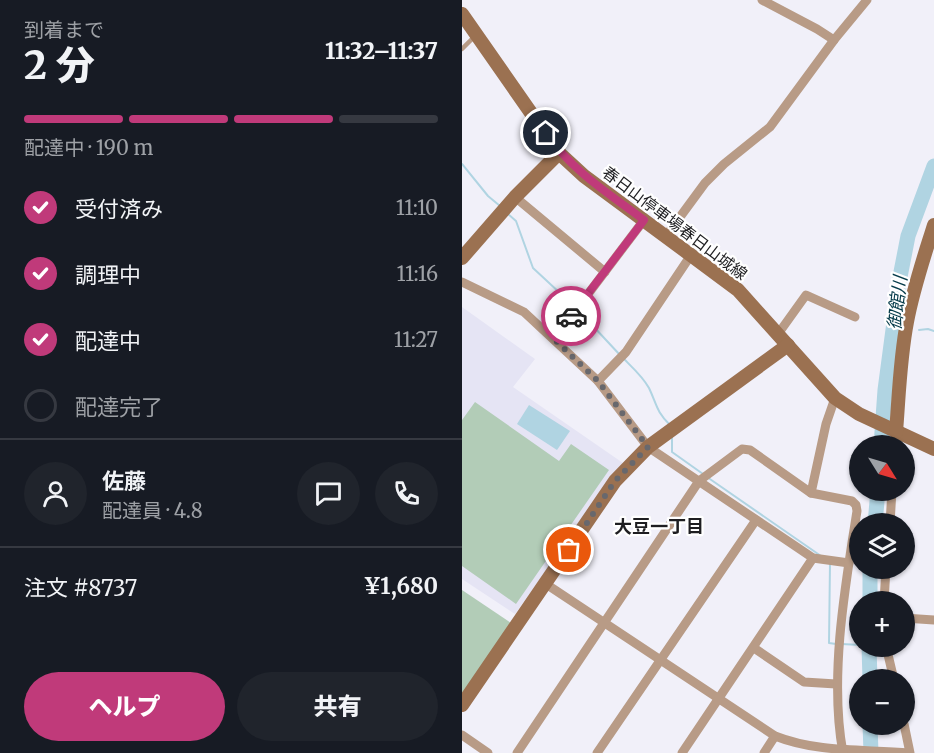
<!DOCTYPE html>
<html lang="ja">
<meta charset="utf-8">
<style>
:root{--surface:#171b24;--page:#20242c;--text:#f1f3f6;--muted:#9ea1a6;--line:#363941;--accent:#c03a7a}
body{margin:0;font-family:Merriweather,"Noto Sans JP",serif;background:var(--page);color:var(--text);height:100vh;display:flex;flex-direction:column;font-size:22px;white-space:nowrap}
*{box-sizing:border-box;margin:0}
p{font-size:20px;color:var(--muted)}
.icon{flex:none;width:33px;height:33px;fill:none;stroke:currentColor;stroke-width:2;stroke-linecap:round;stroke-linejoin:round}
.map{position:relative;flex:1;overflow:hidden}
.sheet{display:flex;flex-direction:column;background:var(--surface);width:462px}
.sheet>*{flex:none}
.needle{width:39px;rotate:127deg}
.tools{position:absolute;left:387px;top:435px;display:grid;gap:12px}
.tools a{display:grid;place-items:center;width:66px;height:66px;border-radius:50%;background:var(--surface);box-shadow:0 2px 4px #0004;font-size:30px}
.pin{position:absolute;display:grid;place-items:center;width:51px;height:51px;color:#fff;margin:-26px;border:3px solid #fff;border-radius:50%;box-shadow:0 2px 6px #0007}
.courier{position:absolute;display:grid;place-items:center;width:60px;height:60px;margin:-30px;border:4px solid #c03a7a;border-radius:50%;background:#fff;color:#222;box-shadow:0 2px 8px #0007}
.summary em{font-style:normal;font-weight:800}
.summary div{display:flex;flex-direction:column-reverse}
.summary{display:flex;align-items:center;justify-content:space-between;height:102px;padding:0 24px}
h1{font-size:39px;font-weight:800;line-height:45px}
.bar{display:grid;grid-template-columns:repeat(4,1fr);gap:9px 6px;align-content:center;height:72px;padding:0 24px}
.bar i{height:8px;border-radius:4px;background:var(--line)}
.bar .on{background:var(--accent)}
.bar p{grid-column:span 4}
.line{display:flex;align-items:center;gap:15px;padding:0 24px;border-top:2px solid var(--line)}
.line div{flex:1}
.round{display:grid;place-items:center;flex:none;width:63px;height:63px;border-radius:32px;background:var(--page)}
ol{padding:0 24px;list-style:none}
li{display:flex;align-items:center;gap:18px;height:66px}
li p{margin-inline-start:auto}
li .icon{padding:6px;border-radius:50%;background:var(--accent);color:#fff;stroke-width:4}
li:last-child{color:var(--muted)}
li i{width:33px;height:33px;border:3px solid var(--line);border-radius:50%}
.action{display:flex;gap:12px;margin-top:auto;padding:12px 24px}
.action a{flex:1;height:69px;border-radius:36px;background:var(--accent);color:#fff;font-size:24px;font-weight:800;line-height:69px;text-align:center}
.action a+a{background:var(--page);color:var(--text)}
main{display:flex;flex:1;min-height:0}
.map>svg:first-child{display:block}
.built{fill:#e5e4f4}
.green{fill:#b2ccb7}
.water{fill:#b0d4e2}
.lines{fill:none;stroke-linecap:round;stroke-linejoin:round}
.stream{stroke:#b0d4e2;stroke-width:2}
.river{stroke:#b0d4e2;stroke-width:15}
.lane{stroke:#b89b86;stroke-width:4.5}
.street{stroke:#b89b86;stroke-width:9}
.secondary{stroke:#9b7151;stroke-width:14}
.done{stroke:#68686d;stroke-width:6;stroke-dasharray:0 10.8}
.route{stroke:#c03a7a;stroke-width:8}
.labels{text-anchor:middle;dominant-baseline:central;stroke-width:4.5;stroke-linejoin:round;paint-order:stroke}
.street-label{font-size:16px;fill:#1e1e21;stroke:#fff}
.water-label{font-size:18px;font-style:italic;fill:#053b4a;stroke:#fff}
.neighbourhood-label{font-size:18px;font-weight:bold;fill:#1e1e21;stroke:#fff}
</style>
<main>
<section class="sheet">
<div class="summary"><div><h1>2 分</h1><p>到着まで</p></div><em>11:32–11:37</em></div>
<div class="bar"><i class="on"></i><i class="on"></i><i class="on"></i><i></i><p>配達中 · 190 m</p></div>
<ol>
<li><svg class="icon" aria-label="check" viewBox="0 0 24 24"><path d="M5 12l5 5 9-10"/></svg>受付済み<p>11:10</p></li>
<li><svg class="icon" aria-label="check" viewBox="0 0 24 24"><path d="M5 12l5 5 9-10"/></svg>調理中<p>11:16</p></li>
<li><svg class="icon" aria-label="check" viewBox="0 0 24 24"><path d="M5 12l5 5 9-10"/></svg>配達中<p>11:27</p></li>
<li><i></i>配達完了</li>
</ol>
<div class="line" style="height:108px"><a class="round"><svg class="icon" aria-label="person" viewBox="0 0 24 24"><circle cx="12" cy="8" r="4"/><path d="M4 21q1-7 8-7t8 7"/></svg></a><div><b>佐藤</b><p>配達員 · 4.8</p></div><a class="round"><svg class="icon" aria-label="chat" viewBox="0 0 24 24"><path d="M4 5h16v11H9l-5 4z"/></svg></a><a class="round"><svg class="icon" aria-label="phone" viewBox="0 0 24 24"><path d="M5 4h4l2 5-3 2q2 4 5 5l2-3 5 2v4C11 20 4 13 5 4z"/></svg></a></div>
<div class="line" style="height:78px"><div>注文 #8737</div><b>¥1,680</b></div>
<div class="action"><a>ヘルプ</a><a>共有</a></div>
</section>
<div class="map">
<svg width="472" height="753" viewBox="0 0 472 753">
<rect width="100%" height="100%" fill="#f1f0f9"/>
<path class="built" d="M0,307L73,359L51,387L161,463L53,614L0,579Z"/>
<g class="green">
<path d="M13,402L97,461L109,444L147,470L54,604L0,566V420Z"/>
<path d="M0,590L49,623L0,698Z"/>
</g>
<path class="water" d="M67,405L108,431L95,450L55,424Z"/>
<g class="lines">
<g class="stream">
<path d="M0,164L26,196L38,206"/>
<path d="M46,214L54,221L71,268L113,307"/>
<path d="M117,311L158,355"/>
<path d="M457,330L466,329L472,331"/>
<path d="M162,359C171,368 181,377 187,388C195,405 194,411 208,425"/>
<path d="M210,436V452L241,474"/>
<path d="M245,477L359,556"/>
<path d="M368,563L367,643L374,644"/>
<path d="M380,644L398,645"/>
</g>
<g class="river">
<path d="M419,446L423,390L438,277L446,236L472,166"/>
<path d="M413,524L416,490"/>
<path d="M408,602V568"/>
<path d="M407,646L408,680"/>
<path d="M408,724L409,753"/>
</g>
<path class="lane" d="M0,49L13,36"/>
<g class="street">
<path d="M300,0L355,29L372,40"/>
<path d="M53,197L143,272"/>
<path d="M204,236L243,183L262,164L308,127L372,40L405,0"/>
<path d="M0,282L62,312L136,381L186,447L351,558L387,563"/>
<path d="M316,334L344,295L393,317"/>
<path d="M92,339L182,220"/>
<path d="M136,381L164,352L229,255"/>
<path d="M433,446L434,432"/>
<path d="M349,493L364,424L373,398"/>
<path d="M428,524L430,490"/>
<path d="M84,584L313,736C356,753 402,749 447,753"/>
<path d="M422,602L424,568"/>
<path d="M442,618L472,620"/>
<path d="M424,646L432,680"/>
<path d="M292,648L342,682L374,684"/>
<path d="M442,724L448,753"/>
<path d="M0,735L26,753"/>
<path d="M55,753L237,481L280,449L288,450L349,493L390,501L394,505L395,511C383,586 367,678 381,753"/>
<path d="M135,753L294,520"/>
<path d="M220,753L351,558"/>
<path d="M302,753L313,736"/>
</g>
<g class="secondary">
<path d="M0,14L97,153L122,176L276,290L373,398L397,414L472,449"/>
<path d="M0,258L53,197L97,153"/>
<path d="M434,432C437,395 438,358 445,322C451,289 462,257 472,225"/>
<path d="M0,705L153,481L186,447L326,345"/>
</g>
</g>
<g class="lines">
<path class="done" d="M107,550L153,481L186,447L136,381L92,339L109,316"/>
<path class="route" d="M84,133C110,171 146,193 182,220L109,316"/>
</g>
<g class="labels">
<g class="street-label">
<text transform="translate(213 223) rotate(37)">春日山停車場春日山城線</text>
</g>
<g class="water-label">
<text transform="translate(435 303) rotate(-83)">御館川</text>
</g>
<g class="neighbourhood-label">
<text x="197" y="526">大豆一丁目</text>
</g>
</g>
</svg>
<div class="tools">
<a><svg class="needle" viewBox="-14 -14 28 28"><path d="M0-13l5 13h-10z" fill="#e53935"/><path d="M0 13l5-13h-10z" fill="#9ea1a6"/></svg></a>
<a><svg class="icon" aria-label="layers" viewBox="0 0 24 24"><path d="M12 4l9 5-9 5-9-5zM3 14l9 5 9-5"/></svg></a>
<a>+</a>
<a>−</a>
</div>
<div class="pin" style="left:107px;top:550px;background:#ea580c"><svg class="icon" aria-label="bag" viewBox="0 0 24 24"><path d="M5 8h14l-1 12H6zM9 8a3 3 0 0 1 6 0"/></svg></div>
<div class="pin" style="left:84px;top:133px;background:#1f2937"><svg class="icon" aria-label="home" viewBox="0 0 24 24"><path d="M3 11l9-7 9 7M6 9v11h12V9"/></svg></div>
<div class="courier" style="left:109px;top:316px"><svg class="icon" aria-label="car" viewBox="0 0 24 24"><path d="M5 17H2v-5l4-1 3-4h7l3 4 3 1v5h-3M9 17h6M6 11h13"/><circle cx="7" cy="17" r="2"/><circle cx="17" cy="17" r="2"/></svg></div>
</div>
</main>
